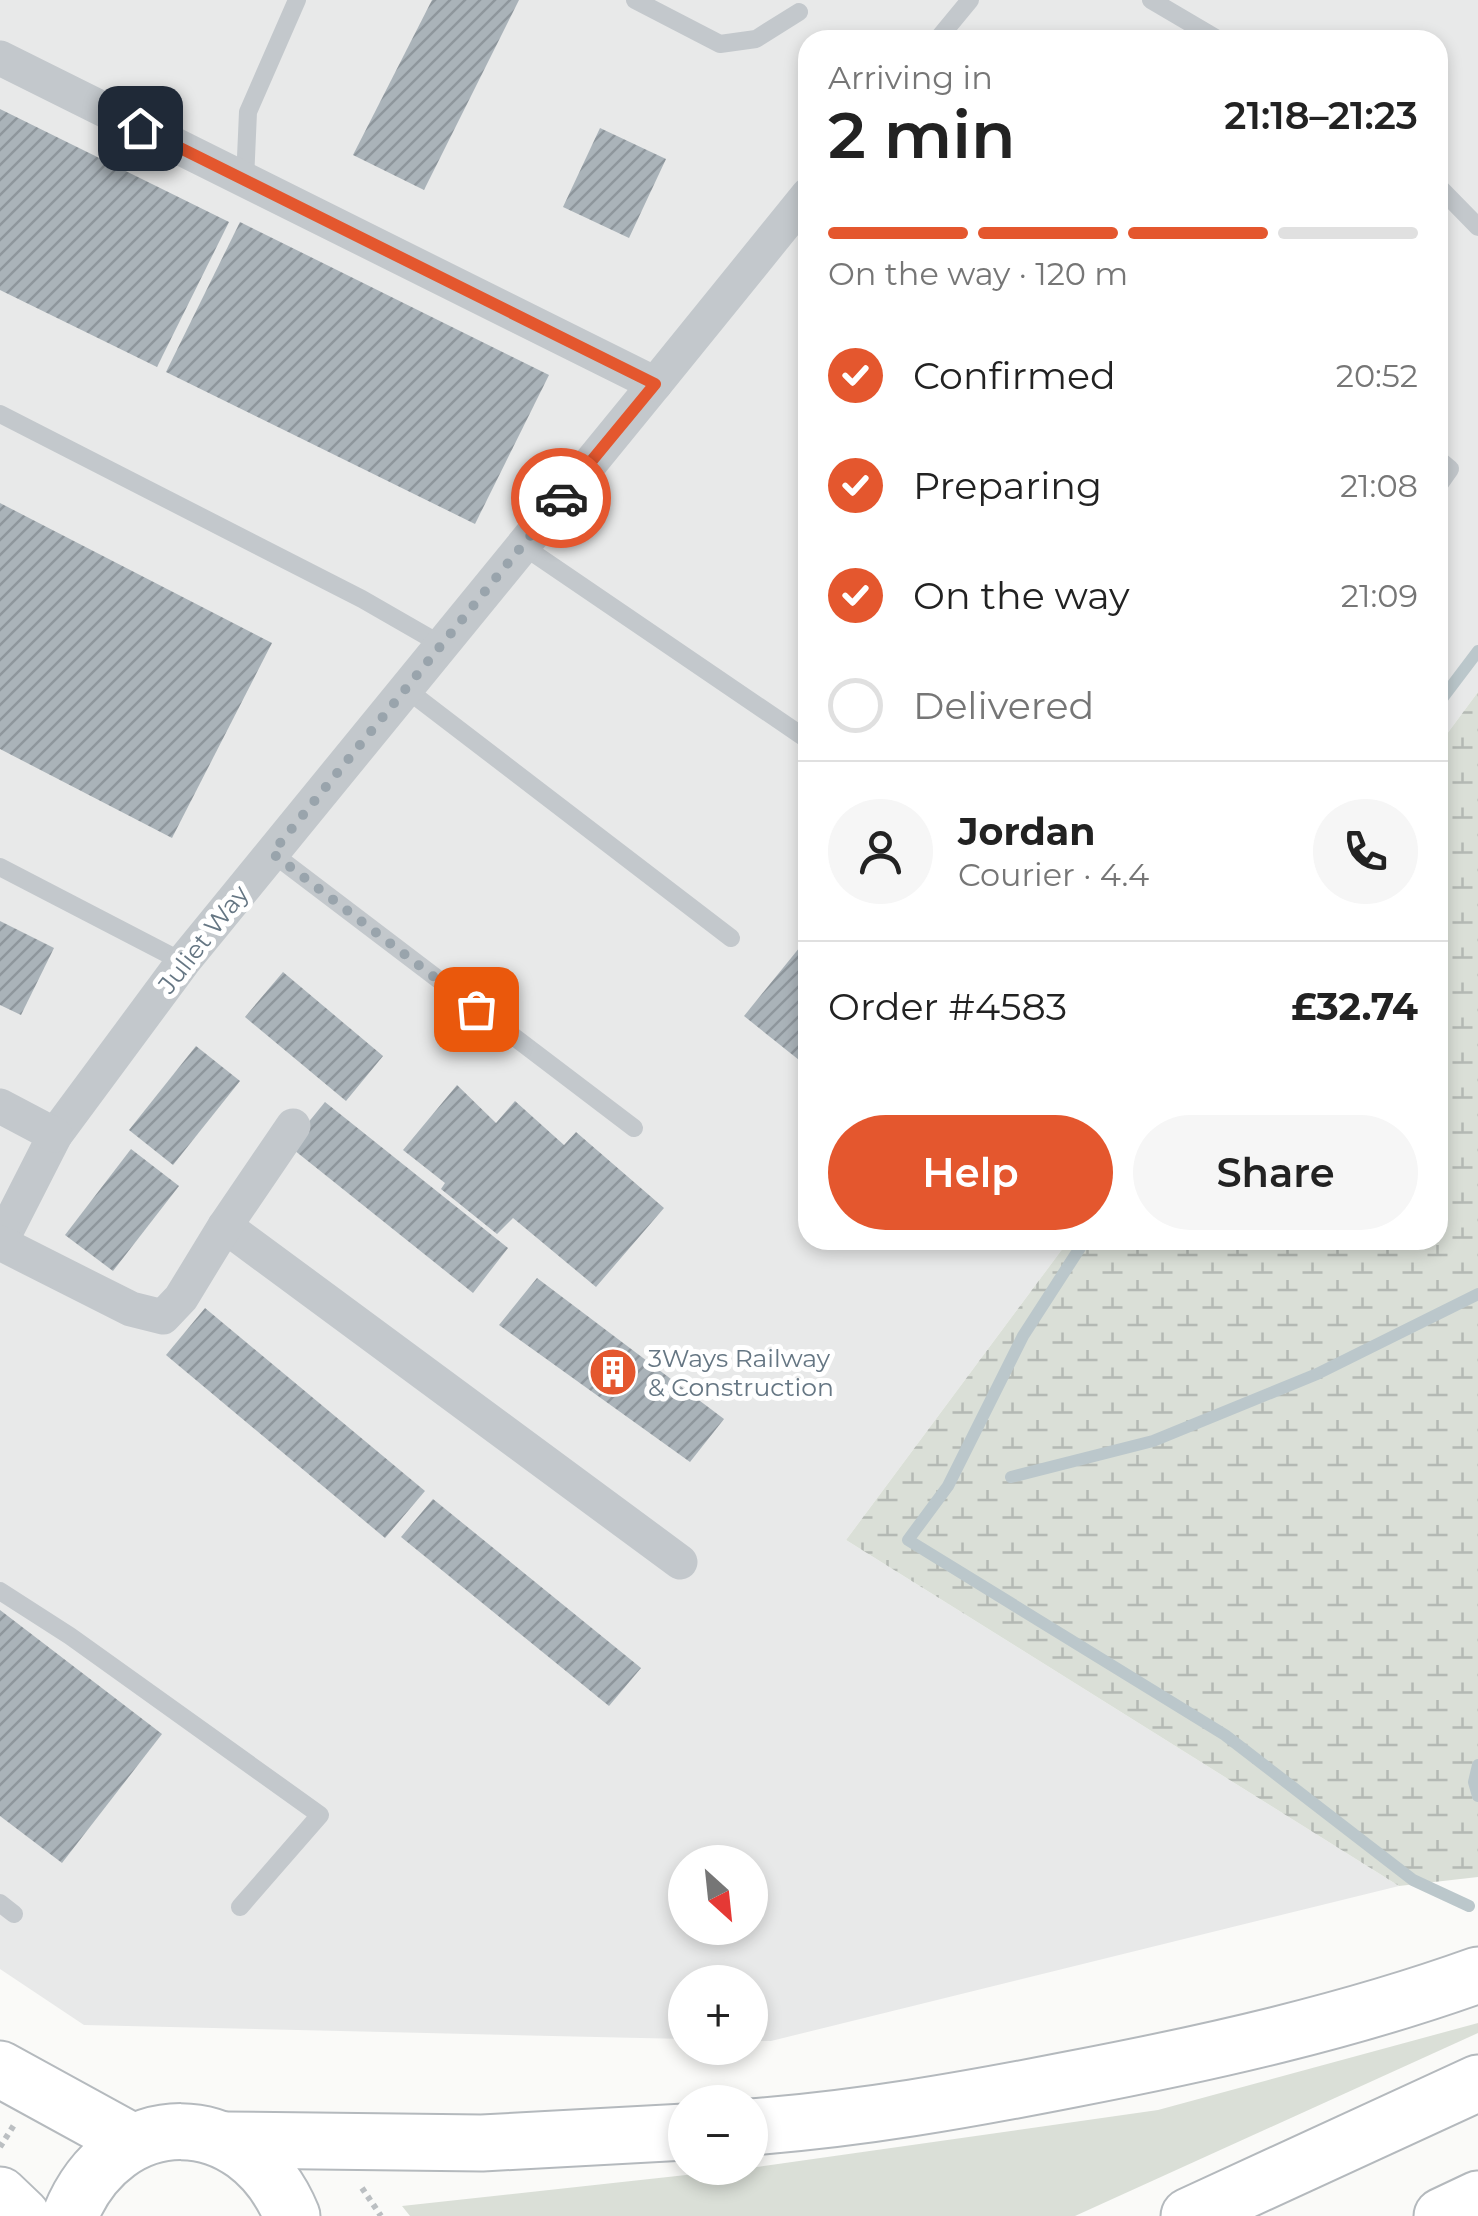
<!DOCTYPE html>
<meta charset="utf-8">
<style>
:root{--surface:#fff;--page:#f6f6f6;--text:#222;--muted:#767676;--line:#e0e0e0;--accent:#e4572e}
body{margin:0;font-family:Montserrat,sans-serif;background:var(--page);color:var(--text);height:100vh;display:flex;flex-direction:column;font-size:38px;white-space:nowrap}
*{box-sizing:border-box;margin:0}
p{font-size:32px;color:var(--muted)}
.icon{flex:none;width:55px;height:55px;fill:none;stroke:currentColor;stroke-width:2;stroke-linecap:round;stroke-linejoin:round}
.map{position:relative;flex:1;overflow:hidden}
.drawer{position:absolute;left:798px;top:30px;width:650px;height:1220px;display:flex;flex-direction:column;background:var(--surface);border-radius:30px;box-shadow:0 5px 15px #0003}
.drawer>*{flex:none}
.needle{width:65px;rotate:153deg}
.controls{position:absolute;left:668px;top:1845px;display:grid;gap:20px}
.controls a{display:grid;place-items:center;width:100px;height:100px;border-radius:50%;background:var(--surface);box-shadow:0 5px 15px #0003;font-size:50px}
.pin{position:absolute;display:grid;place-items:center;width:85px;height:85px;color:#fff;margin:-42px;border-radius:20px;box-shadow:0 5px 15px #0006}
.courier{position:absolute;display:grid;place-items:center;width:100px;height:100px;margin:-50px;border:8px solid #e4572e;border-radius:50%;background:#fff;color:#222;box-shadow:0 2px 12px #0007}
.overview em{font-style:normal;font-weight:600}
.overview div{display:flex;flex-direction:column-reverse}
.overview{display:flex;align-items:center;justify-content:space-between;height:170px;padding:0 30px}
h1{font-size:65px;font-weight:600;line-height:75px}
.bar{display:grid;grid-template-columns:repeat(4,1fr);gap:15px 10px;align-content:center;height:120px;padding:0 30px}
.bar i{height:12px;border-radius:8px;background:var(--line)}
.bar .current{background:var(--accent)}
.bar p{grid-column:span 4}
.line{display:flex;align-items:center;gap:25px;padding:0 30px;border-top:2px solid var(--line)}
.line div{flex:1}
.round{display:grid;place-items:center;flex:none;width:105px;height:105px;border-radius:52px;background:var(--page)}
ol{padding:0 30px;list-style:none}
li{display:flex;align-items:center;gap:30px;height:110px}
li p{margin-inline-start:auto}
li .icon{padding:10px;border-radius:50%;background:var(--accent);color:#fff;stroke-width:4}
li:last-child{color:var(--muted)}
li i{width:55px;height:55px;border:5px solid var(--line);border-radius:50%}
.button{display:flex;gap:20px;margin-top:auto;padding:20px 30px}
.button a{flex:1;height:115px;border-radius:60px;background:var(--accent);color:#fff;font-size:40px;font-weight:600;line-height:115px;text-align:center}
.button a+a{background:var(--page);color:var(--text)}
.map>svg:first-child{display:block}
.built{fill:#e8e9e9;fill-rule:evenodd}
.green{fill:#dadfd7}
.wetland{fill:url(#wetland-marsh)}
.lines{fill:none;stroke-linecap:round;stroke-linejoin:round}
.stream{stroke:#bbc7cb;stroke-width:12}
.building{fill:url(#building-hatch)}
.primary-casing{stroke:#b5babe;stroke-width:59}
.trunk-casing{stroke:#b4b9bd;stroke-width:59}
.path{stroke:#bbbfc2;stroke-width:6;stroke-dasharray:5 5;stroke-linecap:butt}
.service{stroke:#c3c8cc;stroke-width:18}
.minor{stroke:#c3c8cc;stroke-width:35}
.primary{stroke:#fff;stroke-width:55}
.trunk{stroke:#fff;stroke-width:55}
.done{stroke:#99a4ac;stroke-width:10;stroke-dasharray:0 18}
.route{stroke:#e4572e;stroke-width:12}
.labels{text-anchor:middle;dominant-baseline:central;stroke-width:10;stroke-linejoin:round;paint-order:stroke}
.street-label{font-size:25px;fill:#657683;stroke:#fff}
.poi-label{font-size:25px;fill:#657683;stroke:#fff;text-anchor:start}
</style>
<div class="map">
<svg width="1478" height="2216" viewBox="0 0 1478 2216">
<defs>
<pattern id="wetland-marsh" width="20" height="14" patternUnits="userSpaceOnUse" patternTransform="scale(2.5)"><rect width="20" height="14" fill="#dadfd7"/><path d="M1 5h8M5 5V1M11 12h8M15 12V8" fill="none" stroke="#b4b9b4"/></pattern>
<pattern id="building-hatch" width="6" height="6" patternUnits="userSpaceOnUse" patternTransform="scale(2.5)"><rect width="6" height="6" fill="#aab3b9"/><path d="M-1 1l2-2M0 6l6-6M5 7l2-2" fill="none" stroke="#8e969c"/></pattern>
</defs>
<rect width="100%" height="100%" fill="#fafaf8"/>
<path class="built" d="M0,0H1478V692L1438,746V40H808V1240H1069L846,1540L1399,1886L771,2041H750V1982H685V2039L84,2025L0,1969ZM685,1862H750V1928H685Z"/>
<path class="green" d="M1478,2023V2033L1075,2216H410L402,2206L750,2168L1158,2110Z"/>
<path class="wetland" d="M1478,692V1877L1399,1886L846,1540L1069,1240H1438V746Z"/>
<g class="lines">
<g class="stream">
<path d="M1438,704L1478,651"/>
<path d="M1085,1240L1023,1336L948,1486L908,1540L1225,1735L1413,1880L1469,1906"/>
<path d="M1011,1477L1153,1441L1317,1374L1478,1294"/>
<path d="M1478,1765L1474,1782L1478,1796"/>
</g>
</g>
<g class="building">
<path d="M432,0H519L424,190L353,155Z"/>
<path d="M0,109L229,222L157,367L0,290Z"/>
<path d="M600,128L666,159L629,238L563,207Z"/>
<path d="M240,222L549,375L475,524L166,372Z"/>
<path d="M0,503L272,643L172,838L0,749Z"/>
<path d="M0,921L54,948L21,1015L0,1005Z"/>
<path d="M800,947L808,953V1060L804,1064L744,1016Z"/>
<path d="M283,972L383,1056L346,1101L245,1017Z"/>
<path d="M196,1046L240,1081L173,1165L129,1130Z"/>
<path d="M457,1085L496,1123L515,1101L564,1145L576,1132L664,1208L596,1287L513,1218L497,1234L441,1189L445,1183L403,1150Z"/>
<path d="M325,1102L508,1248L473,1293L289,1146Z"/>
<path d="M131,1149L179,1186L113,1271L65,1235Z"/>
<path d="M537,1278L724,1419L690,1462L499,1325Z"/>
<path d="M205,1308L425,1491L385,1538L166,1355Z"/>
<path d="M433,1499L641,1668L609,1706L401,1537Z"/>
<path d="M0,1610L162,1734L62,1863L0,1816Z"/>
</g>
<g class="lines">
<g class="primary-casing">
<g id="primary">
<path d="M0,2069L133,2142"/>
<path d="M0,2195L22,2216"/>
<path d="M70,2216C116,2103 246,2104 292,2216"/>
</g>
</g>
<g class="trunk-casing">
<g id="trunk">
<path d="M750,2127C859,2119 966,2100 1073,2079C1209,2053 1347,2022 1478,1975"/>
<path d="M226,2140L482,2143L685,2132"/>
<path d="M1189,2216L1478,2083"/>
<path d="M1442,2216L1478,2199"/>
</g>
</g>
<g class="path">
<path d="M0,2147L14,2125"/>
<path d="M362,2188L381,2216"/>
</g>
<g class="service">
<path d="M635,0L720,44L756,39L799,12"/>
<path d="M1151,0L1219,40"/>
<path d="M937,40L970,0"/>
<path d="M245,180L248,112L297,0"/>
<path d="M1438,186L1478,227"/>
<path d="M0,414L362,599L442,645"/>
<path d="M1438,459L1450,469L1438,486"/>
<path d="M523,546L808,740"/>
<path d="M406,689L731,938"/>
<path d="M272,853L634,1128"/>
<path d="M0,867L183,962"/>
<path d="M0,1591L70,1636L320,1815L240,1907"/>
<path d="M0,1903L14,1914"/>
</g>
<g class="minor">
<path d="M0,58L655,384L183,962L55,1135L0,1243"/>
<path d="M655,384L808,195"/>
<path d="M0,1106L55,1135"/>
<path d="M225,1226L680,1562"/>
<path d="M0,1243L131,1309L163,1317L181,1298L225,1226L293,1126"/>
</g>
<use href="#primary" class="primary"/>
<use href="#trunk" class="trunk"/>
</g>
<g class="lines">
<path class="done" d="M476,1009L272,853L561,498"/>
<path class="route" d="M140,128L655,384L561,498"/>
</g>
<defs>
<g id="building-disc" transform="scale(2.5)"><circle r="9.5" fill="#e4572e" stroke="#fff"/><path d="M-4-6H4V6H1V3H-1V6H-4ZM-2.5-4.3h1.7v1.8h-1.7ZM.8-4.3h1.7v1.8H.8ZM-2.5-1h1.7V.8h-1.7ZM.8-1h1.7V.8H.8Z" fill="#fff"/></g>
</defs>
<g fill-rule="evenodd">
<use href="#building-disc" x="613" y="1372"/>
</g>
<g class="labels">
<g class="street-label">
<text transform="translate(203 939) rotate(-52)">Juliet Way</text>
</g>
<g class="poi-label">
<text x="648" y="1358">3Ways Railway<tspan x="648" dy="29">&amp; Construction</tspan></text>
</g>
</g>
</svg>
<div class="controls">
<a><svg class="needle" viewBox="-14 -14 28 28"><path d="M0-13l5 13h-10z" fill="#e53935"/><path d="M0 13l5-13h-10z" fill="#767676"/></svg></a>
<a>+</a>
<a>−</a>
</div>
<div class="pin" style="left:476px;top:1009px;background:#ea580c"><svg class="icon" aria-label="bag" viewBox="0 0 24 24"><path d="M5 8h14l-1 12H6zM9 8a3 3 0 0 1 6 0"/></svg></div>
<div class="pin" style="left:140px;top:128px;background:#1f2937"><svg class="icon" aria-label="home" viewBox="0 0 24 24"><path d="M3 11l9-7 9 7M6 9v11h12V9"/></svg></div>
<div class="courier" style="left:561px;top:498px"><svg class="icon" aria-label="car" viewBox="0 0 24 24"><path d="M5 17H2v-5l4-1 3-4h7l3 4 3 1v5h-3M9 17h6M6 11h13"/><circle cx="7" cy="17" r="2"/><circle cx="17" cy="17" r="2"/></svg></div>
<section class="drawer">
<div class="overview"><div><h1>2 min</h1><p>Arriving in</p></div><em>21:18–21:23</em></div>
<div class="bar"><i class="current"></i><i class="current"></i><i class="current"></i><i></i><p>On the way · 120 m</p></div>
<ol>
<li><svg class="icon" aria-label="check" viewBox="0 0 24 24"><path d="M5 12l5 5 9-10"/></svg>Confirmed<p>20:52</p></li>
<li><svg class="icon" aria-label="check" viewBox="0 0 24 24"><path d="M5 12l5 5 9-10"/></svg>Preparing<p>21:08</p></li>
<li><svg class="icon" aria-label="check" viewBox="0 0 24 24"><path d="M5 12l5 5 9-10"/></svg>On the way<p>21:09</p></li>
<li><i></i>Delivered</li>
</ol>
<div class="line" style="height:180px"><a class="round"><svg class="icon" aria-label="person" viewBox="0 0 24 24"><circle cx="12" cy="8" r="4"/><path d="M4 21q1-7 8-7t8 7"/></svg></a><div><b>Jordan</b><p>Courier · 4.4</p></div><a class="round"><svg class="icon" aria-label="phone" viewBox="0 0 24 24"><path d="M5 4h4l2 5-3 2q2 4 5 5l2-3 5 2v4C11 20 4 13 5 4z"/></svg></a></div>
<div class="line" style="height:130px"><div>Order #4583</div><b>£32.74</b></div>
<div class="button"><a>Help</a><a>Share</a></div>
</section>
</div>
